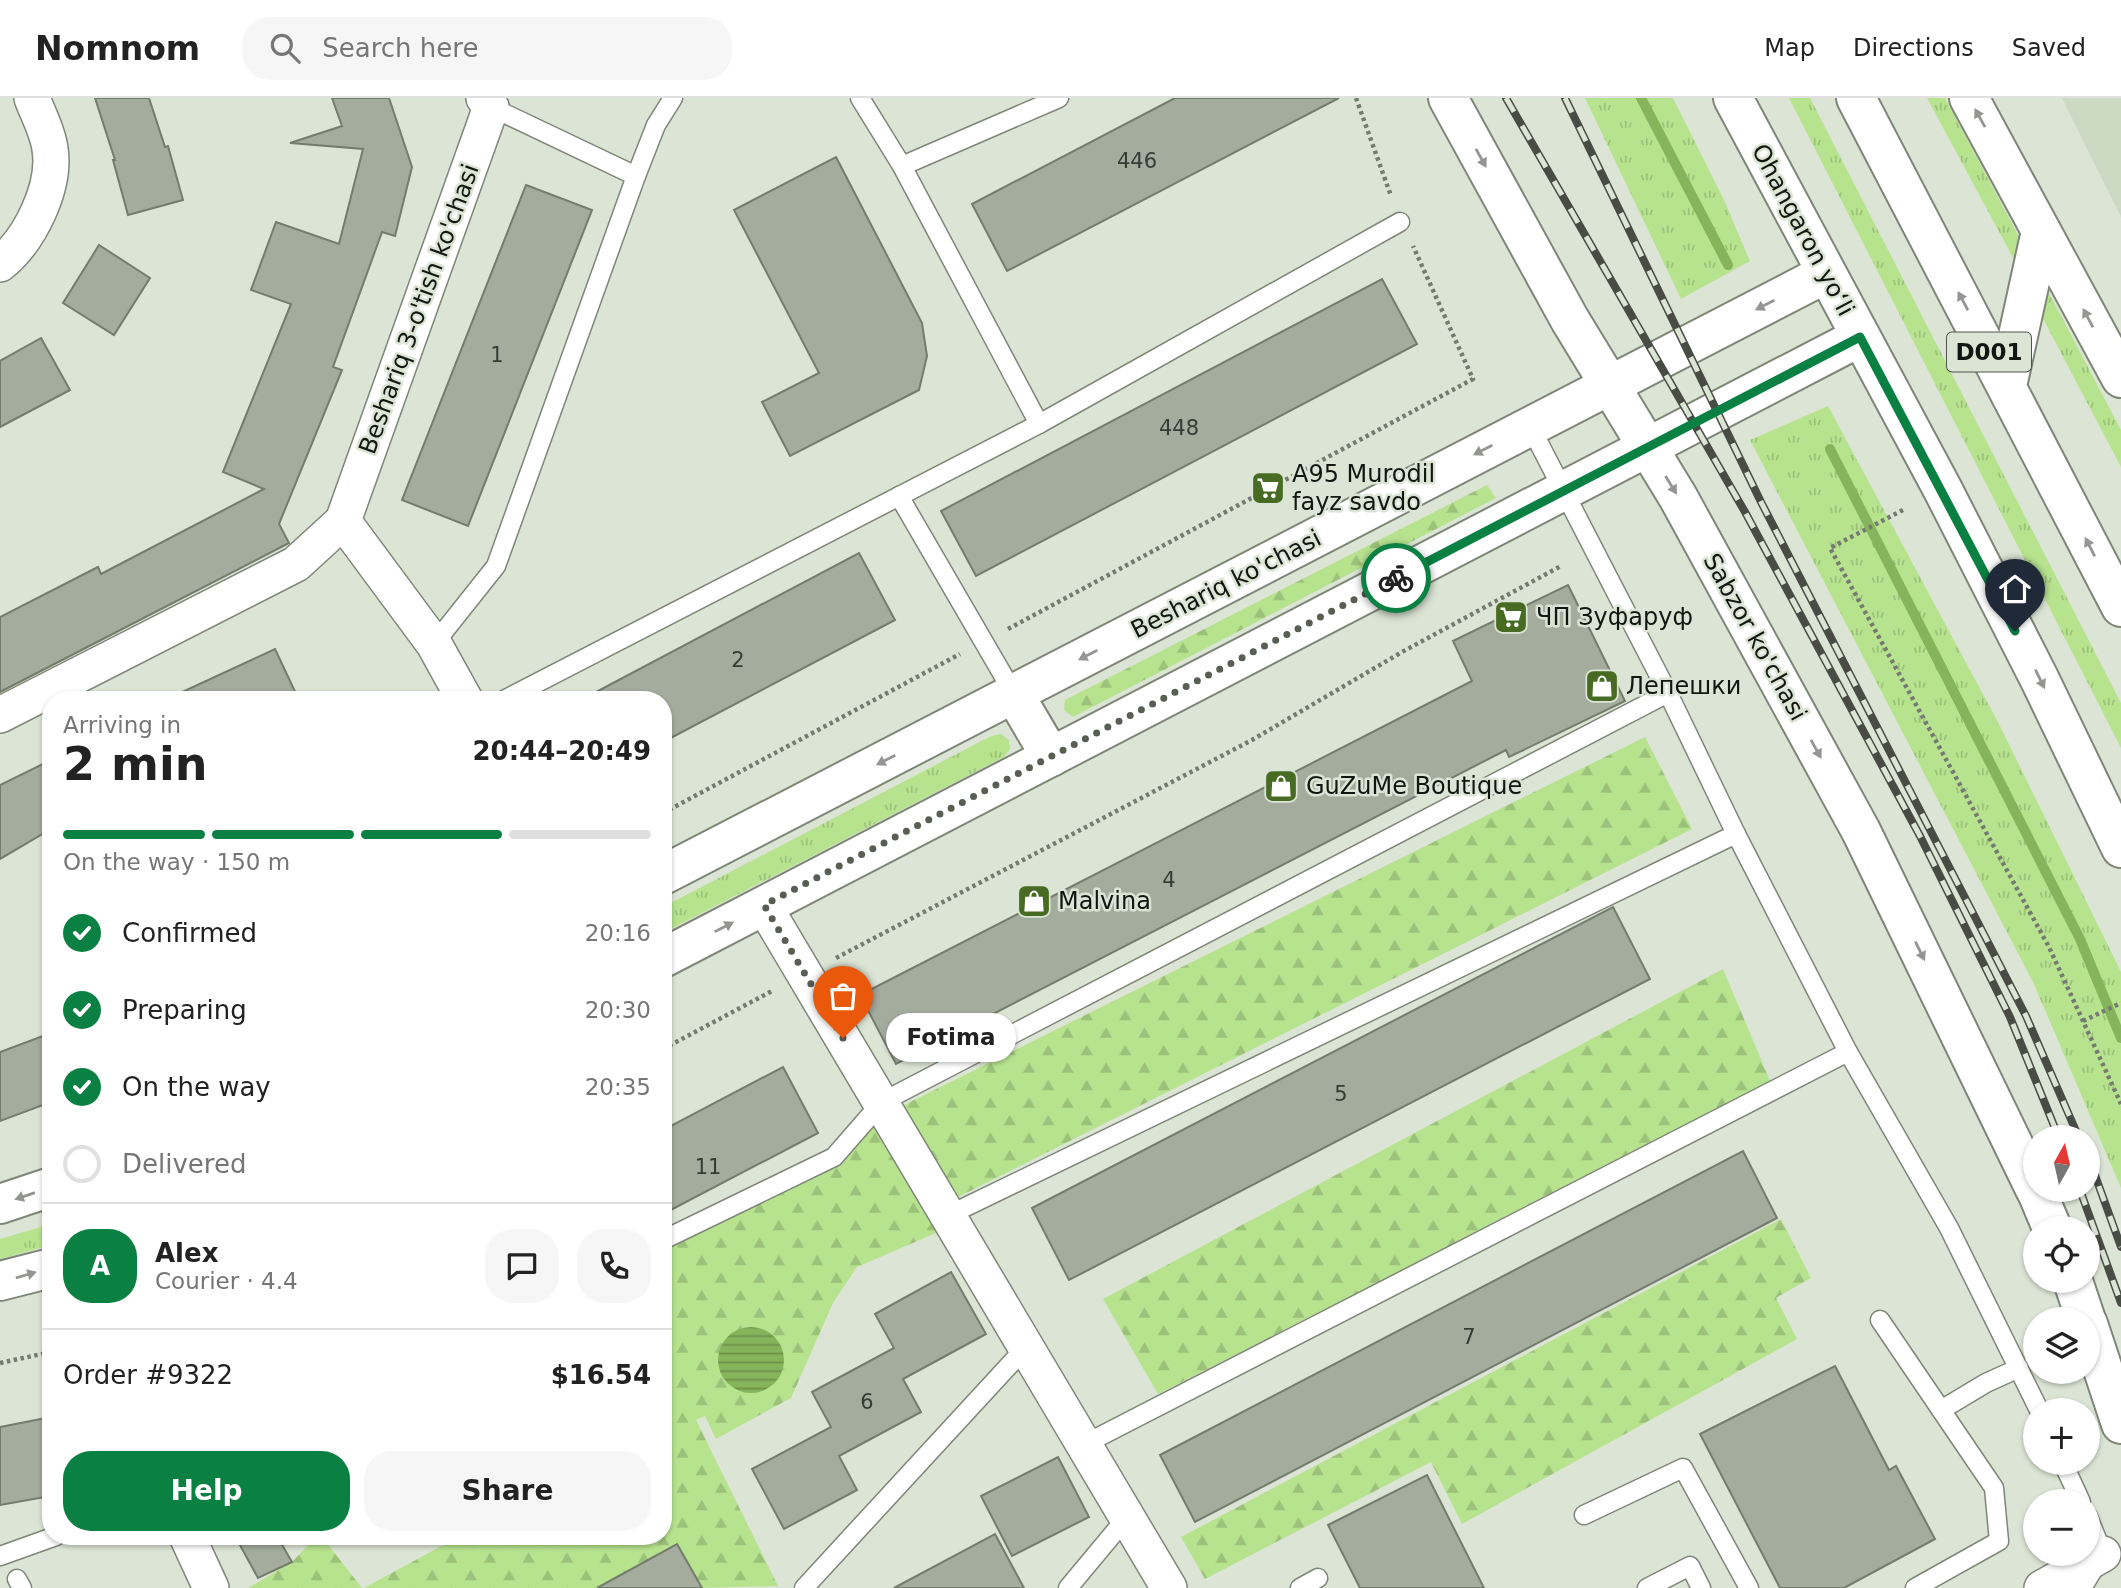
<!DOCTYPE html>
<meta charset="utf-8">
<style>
:root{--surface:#fff;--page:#f6f6f6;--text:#222;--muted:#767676;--line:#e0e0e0;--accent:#0b8043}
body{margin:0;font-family:"DejaVu Sans",sans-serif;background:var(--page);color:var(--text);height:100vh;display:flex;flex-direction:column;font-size:26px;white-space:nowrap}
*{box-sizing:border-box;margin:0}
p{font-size:23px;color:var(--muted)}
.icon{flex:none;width:38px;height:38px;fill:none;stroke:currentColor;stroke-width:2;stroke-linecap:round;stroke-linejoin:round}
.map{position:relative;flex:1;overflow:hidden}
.details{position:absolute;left:42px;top:593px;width:630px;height:854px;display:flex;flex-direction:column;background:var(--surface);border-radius:28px;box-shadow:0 2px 5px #0004}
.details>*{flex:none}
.needle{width:46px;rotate:8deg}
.buttons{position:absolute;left:2023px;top:1027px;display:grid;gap:14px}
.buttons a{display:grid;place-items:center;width:77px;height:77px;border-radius:50%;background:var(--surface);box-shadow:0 2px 5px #0004;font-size:35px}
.pin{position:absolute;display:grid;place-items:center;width:60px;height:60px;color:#fff;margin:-72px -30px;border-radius:50% 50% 50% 0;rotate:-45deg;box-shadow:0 0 7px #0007}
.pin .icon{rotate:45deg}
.courier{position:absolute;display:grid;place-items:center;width:70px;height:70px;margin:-35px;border:5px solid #0b8043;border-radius:50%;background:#fff;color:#222;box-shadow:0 2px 9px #0007}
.bubble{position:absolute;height:49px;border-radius:24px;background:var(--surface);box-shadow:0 2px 5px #0004;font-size:23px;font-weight:700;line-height:49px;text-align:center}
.summary em{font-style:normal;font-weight:700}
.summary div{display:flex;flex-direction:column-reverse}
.summary{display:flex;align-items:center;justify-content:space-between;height:119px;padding:0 21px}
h1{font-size:46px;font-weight:700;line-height:52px}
.bar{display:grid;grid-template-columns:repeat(4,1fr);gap:10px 7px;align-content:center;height:84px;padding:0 21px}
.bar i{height:9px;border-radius:5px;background:var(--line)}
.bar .current{background:var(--accent)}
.bar p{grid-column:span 4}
.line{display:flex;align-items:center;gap:18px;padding:0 21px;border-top:2px solid var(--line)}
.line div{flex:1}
.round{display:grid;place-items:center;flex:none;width:74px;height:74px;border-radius:28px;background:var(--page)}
ol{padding:0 21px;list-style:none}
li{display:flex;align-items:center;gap:21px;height:77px}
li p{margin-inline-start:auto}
li .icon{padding:7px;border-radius:50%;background:var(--accent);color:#fff;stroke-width:4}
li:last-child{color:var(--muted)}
li i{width:38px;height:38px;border:4px solid var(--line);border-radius:50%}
.button{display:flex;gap:14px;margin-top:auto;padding:14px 21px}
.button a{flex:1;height:80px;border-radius:28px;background:var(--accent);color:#fff;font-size:28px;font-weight:700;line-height:80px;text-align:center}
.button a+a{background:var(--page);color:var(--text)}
header{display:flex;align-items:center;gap:42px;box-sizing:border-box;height:98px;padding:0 35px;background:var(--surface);border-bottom:2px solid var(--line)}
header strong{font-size:33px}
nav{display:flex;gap:38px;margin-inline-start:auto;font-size:24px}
.search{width:490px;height:63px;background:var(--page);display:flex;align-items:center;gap:18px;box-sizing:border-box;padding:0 24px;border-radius:28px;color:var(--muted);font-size:26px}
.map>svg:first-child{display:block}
.built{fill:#cddac3}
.grass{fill:url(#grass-tufts)}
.forest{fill:url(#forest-firs)}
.water{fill:url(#water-rules)}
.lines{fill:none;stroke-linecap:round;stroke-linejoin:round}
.stream{stroke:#86b45c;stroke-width:10}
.building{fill:#a4ac9e;stroke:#747c6e;stroke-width:2}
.lane-casing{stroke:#7e8678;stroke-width:21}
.street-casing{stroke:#7e8678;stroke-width:38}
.secondary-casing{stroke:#7e8678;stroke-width:42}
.highway-casing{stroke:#7e8678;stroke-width:42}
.path{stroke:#757b71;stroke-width:4.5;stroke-dasharray:3.5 3.5;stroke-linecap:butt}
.lane{stroke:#fff;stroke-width:18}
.street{stroke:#fff;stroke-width:35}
.secondary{stroke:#fff;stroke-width:38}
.highway{stroke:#fff;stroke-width:38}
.rail-casing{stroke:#484c45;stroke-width:8}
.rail{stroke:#dce5d5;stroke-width:5;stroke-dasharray:16;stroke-linecap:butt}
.oneway{fill:#949693}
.done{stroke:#595e55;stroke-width:7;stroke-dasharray:0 12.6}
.route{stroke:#0b8043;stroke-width:9}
.labels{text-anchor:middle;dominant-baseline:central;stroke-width:5;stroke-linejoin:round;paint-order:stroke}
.number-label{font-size:21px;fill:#363b34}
.shield{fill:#dce5d5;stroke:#4f534b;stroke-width:2}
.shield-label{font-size:23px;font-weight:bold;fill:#121510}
.street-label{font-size:24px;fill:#121510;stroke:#dce5d5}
.poi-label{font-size:24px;fill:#121510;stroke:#dce5d5;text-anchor:start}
</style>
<header>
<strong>Nomnom</strong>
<div class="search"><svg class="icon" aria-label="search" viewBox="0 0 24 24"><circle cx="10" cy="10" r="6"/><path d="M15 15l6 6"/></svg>Search here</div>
<nav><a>Map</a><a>Directions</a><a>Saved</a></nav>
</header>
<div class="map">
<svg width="2121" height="1490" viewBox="0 0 2121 1490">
<defs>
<pattern id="grass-tufts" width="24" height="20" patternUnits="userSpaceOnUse" patternTransform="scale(1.75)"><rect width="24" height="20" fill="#b7e38f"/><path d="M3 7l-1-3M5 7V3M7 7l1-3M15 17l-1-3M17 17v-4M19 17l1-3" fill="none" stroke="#9cc27a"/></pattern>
<pattern id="forest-firs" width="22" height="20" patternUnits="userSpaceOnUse" patternTransform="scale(1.75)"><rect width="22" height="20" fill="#b7e38f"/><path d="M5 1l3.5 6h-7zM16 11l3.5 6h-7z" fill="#9cc27a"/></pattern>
<pattern id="water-rules" width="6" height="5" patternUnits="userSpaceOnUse" patternTransform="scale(1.75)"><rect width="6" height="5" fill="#86b45c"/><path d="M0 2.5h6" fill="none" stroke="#6c914b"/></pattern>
</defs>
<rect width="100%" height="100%" fill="#dce5d5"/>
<path class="built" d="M2062,0H2121V119Z"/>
<g class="grass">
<path d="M1585,0H1673L1724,102L1750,163L1681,201Z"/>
<path d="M1789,0H1810L2121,605V650Z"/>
<path d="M1927,0H1945L2024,148L2017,167Z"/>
<path d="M2049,195L2121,332V369L2041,217Z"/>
<path d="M1828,308L1999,626L2121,874V1090L2033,884L1750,342Z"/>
<path d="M1001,636L1009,642L1010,651L1004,659L663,835V809L991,638Z"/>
<path d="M51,1126V1147L0,1161V1141Z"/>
</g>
<g class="forest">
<path d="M1487,387L1496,400L1073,619L1064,612L1065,602Z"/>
<path d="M1645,639L1692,731L952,1102L898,1010Z"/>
<path d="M1723,871L1771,985L1158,1296L1103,1201Z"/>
<path d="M882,1004L949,1117L936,1135L857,1169L833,1205L791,1300L716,1341L705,1318L696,1322L778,1488L702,1490L677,1446L597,1490H364L458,1439L663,1438V1142L834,1059Z"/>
<path d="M1781,1121L1811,1180L1776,1200L1797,1241L1462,1426L1431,1364L1205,1481L1181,1439Z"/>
<path d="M317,1438L322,1439L362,1490H248L292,1464Z"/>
</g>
<circle class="water" cx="751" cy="1262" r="33"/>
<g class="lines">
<g class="stream">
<path d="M1641,0L1728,167"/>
<path d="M1830,351L2080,841L2121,940"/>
</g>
</g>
<g class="building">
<path d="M95,0H149L165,49L168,48L183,102L128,117L113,62H115Z"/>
<path d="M332,0H389L412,69L395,138L382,134L333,269L342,272L279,426L289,445L0,594V519L98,469L101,476L264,391L223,374L291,206L251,192L276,124L339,146L363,51L290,45L342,28Z"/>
<path d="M1175,0H1339L1007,173L972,106Z"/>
<path d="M836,59L922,225L927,258L919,292L790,358L762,304L819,275L734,112Z"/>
<path d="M526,87L592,112L468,428L402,402Z"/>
<path d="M99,147L150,180L114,237L63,205Z"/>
<path d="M1382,181L1417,246L976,478L941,413Z"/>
<path d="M41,240L70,292L0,329V263Z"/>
<path d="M859,455L895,522L663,644V602H581Z"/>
<path d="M1568,487L1625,603L1509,659L1506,652L896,966L860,897L1472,583L1453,543Z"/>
<path d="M275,551L299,602H165Z"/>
<path d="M51,662V731L0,761V687Z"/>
<path d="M1613,809L1650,881L1069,1182L1032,1110Z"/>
<path d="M51,935V1004L0,1023V954Z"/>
<path d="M783,969L818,1035L663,1116V1032Z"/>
<path d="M1743,1053L1777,1120L1195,1424L1160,1357Z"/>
<path d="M951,1174L986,1236L903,1281L921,1314L839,1358L857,1392L784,1431L752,1371L831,1329L812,1294L894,1250L875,1216Z"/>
<path d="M1835,1268L1889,1372L1896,1368L1935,1441L1844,1490H1780L1700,1336Z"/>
<path d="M51,1319V1398L0,1407V1329Z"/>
<path d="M1058,1359L1089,1419L1012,1458L981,1398Z"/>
<path d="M1427,1377L1484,1490H1360L1328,1427Z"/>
<path d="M995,1436L1024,1490H894Z"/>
<path d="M235,1438H277L292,1464L258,1480Z"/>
<path d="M677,1446L702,1490H597Z"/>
</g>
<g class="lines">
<g class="lane-casing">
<g id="lane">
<path d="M860,0L902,68L1039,326"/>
<path d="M491,9L636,78"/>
<path d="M902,68L1059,0"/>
<path d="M1530,328L1668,595L1736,736L1848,954L1949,1130L2039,1312"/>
<path d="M899,398L1014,596"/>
<path d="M434,546L496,468L636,78L656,27L673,0"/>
<path d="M504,602L1039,326L1400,124"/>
<path d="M949,1117L1736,736"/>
<path d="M663,1142L834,1059L882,1004L1668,595"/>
<path d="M1880,1222L1994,1390L1999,1443L1915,1490"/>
<path d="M1941,1312L1986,1285L2019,1270"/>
<path d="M1085,1346L1848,954"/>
<path d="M2063,1365L2081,1404"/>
<path d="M1584,1417L1683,1370L1749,1490"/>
<path d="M0,1458L56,1438"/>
<path d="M17,1481L22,1490"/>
<path d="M804,1490L1027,1248"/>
<path d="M1068,1490L1128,1418"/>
<path d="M1300,1490L1318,1480"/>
<path d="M1647,1490L1690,1468L1701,1490"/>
<path d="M2082,1490L2103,1456L2088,1419"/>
</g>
</g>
<g class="street-casing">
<g id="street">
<path d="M0,166C30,142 56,89 50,51C48,34 38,16 32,0"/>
<path d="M465,602L434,546L343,423L491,9L484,0"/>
<path d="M0,617L296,466L343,423"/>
<path d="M764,808L1169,1490"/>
<path d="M187,1438L211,1490"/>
<path d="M2042,1490L2103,1456"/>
</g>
</g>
<g class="secondary-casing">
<g id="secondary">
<path d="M1448,0L1570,222L1678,399L1861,733L2035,1091"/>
<path d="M1969,0L2121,280"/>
<path d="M1014,596L1051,659"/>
<path d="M663,777L1825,176"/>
<path d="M663,860L1860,239"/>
<path d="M2036,1092L2052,1130"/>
<path d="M0,1106L51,1089"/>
<path d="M0,1183L51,1170"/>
<path d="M2073,1183L2086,1222"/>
<path d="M2088,1226L2121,1326"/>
</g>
</g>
<g class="highway-casing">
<g id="highway">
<path d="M1733,0L1943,392L2039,580L2121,750"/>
<path d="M1856,0L2121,509"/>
<path d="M2007,288L2041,133"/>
</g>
</g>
<g class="path">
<path d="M1356,0L1391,98"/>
<path d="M1903,412L1830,450L2049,849L2121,1006"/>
<path d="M1008,531L1473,281L1413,148"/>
<path d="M663,715L960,556"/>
<path d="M836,860L1252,642L1402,554L1561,468"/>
<path d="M2083,923L2121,905"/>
<path d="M663,951L772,893"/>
<path d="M0,1265L51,1254"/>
</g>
<use href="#lane" class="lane"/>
<use href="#street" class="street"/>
<use href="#secondary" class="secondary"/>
<use href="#highway" class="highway"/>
<g class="rail-casing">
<g id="rail">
<path d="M1506,0L1745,414L1920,738L2010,919L2059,1040"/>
<path d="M1565,0L1761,404L2026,918L2079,1040"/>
<path d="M2088,1058L2121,1149"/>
<path d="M2080,1092L2121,1205"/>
</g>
</g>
<use href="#rail" class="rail"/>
</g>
<defs><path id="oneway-solid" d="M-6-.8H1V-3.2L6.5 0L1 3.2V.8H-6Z" transform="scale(1.75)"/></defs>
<g class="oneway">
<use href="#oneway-solid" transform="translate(1980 20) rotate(-119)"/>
<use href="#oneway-solid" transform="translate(1481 60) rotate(61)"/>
<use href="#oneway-solid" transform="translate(1963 203) rotate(-118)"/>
<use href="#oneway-solid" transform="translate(1765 207) rotate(153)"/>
<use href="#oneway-solid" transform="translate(2088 220) rotate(-118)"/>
<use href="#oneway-solid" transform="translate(1483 352) rotate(153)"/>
<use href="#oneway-solid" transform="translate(1671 387) rotate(58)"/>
<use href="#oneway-solid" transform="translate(2090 449) rotate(-117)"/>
<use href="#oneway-solid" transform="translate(1088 557) rotate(153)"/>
<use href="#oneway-solid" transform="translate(2040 581) rotate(64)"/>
<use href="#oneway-solid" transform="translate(1816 651) rotate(61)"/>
<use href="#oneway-solid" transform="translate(886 662) rotate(153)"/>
<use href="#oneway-solid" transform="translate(724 829) rotate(-27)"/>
<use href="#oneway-solid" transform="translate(1920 853) rotate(64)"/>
<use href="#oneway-solid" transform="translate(25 1098) rotate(161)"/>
<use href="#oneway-solid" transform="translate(26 1177) rotate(-16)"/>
</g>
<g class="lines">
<path class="done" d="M843,940L764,807L1396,480"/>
<path class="route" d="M1396,480L1860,239L2015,533"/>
</g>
<defs>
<g id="supermarket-square" transform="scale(1.75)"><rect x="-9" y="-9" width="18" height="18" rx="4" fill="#486b23" stroke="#dce5d5"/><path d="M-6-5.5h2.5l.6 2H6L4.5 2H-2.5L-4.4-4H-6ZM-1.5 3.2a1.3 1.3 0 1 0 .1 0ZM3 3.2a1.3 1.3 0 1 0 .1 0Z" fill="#fff"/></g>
<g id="shop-square" transform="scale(1.75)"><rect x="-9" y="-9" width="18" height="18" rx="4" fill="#486b23" stroke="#dce5d5"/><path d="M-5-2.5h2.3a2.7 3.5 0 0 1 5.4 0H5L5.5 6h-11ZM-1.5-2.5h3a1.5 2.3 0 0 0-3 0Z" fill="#fff"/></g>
</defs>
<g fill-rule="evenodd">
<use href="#supermarket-square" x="1268" y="390"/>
<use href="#supermarket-square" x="1511" y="519"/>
<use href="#shop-square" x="1602" y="588"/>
<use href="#shop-square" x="1281" y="688"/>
<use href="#shop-square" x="1034" y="803"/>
</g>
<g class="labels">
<g class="number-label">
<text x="1137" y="63">446</text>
<text x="497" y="257">1</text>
<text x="1179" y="330">448</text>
<text x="738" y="562">2</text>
<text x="1169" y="782">4</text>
<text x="1341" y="996">5</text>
<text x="708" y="1069">11</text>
<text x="1469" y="1239">7</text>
<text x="867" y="1304">6</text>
</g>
<rect class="shield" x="1947" y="234.5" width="84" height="39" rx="5"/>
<g class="shield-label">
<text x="1989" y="254">D001</text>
</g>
<g class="street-label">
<text transform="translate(1803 132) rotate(62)">Ohangaron yoʻli</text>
<text transform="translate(419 211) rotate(-70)">Beshariq 3-o'tish ko'chasi</text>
<text transform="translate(1226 486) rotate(-27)">Beshariq ko'chasi</text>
<text transform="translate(1755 539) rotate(61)">Sabzor ko'chasi</text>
</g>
<g class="poi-label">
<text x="1292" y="376">A95 Murodil<tspan x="1292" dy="28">fayz savdo</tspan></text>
<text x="1536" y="519">ЧП Зуфаруф</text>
<text x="1626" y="588">Лепешки</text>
<text x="1306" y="688">GuZuMe Boutique</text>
<text x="1058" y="803">Malvina</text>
</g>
</g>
</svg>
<div class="buttons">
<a><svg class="needle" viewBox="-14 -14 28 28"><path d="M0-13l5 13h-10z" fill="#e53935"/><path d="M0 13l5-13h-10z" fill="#767676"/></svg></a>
<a><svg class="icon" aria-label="locate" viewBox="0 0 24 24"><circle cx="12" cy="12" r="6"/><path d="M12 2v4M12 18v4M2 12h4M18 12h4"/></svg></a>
<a><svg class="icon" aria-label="layers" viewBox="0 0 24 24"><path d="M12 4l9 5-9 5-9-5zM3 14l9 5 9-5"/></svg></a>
<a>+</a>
<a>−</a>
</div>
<div class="pin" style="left:843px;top:940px;background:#ea580c"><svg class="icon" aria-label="bag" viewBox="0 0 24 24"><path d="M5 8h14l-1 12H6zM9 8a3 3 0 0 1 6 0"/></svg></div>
<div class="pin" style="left:2015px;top:533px;background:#1f2937"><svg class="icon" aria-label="home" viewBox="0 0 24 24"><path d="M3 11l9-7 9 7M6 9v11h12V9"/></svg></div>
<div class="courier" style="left:1396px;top:480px"><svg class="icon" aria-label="bike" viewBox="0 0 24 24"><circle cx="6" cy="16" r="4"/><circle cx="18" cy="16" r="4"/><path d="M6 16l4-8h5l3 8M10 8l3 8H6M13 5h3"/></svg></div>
<div class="bubble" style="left:886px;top:915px;width:130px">Fotima</div>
<section class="details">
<div class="summary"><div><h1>2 min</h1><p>Arriving in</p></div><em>20:44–20:49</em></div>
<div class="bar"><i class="current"></i><i class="current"></i><i class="current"></i><i></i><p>On the way · 150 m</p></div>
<ol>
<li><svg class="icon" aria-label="check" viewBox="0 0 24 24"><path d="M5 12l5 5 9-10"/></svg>Confirmed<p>20:16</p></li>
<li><svg class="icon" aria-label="check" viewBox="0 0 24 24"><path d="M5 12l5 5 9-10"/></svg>Preparing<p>20:30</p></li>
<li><svg class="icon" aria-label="check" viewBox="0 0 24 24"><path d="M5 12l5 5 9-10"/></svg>On the way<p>20:35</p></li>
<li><i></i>Delivered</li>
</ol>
<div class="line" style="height:126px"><b class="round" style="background:var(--accent);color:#fff">A</b><div><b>Alex</b><p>Courier · 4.4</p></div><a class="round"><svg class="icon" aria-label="chat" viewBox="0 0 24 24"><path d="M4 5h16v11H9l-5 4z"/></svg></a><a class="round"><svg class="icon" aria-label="phone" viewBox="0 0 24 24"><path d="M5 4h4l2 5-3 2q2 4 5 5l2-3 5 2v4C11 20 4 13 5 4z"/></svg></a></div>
<div class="line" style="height:91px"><div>Order #9322</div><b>$16.54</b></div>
<div class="button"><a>Help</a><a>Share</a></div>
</section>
</div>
